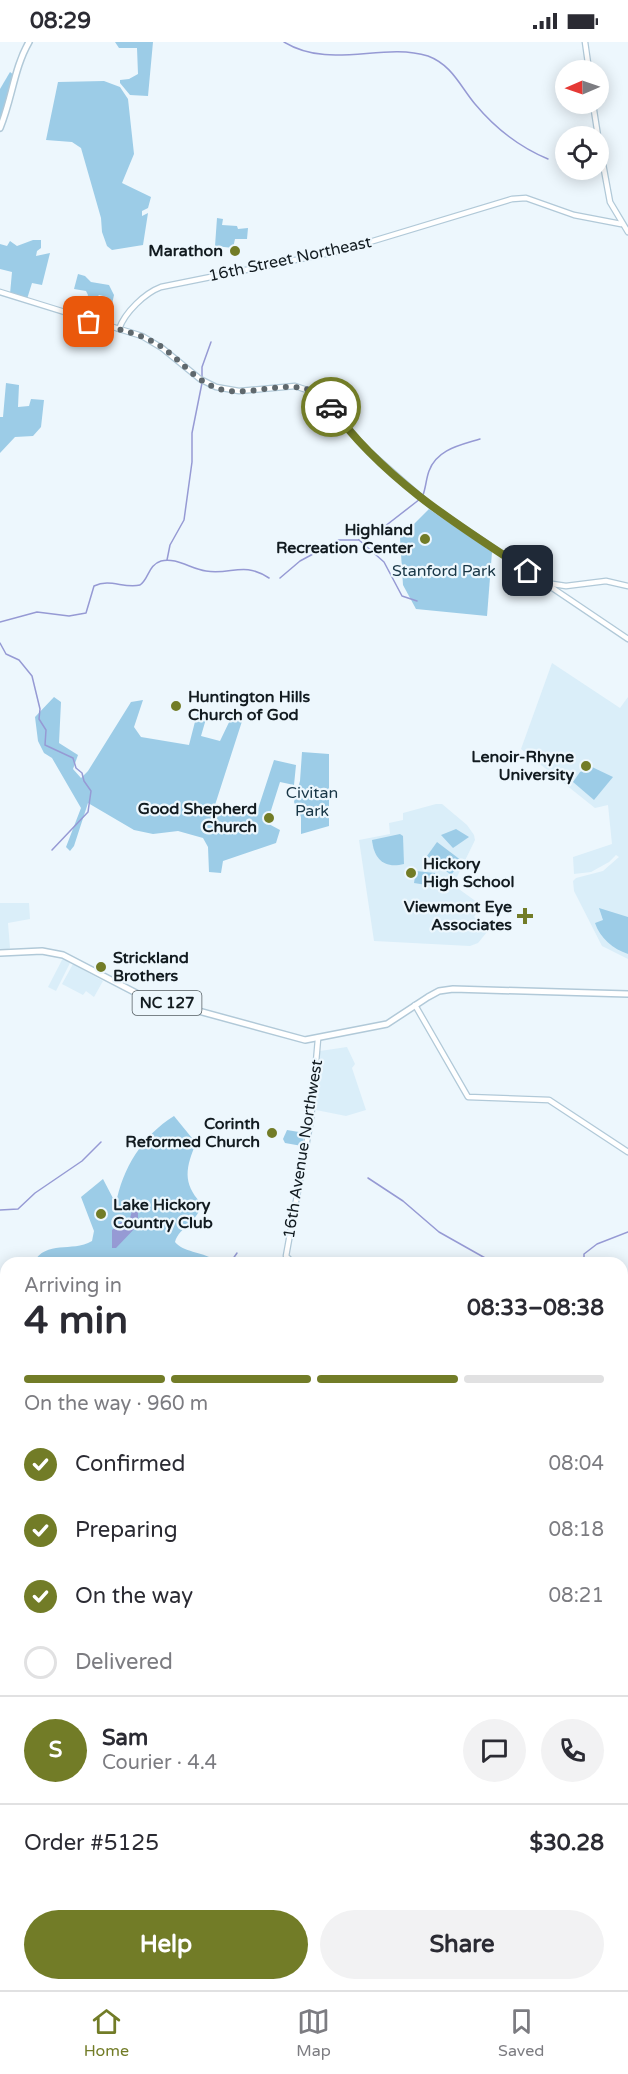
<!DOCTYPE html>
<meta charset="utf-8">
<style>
:root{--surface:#fff;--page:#f2f2f3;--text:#2b2b33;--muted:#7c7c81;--line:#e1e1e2;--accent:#727c27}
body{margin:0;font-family:"Varela Round",sans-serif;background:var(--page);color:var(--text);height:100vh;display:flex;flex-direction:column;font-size:22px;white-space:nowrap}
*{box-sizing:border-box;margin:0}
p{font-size:20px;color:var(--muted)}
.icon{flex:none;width:33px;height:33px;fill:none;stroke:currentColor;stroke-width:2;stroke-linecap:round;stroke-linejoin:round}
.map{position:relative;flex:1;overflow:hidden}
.side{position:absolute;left:0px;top:1215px;width:628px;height:734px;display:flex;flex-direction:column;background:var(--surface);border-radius:18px 18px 0 0;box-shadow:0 3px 15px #0003}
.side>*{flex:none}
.needle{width:39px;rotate:268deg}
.tools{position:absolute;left:555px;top:18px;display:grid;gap:12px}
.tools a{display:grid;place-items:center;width:54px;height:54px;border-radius:50%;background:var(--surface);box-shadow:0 3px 15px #0003;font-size:30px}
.pin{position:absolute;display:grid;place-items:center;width:51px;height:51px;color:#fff;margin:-26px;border-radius:12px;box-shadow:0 3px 9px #0006}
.courier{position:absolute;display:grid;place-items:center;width:60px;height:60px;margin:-30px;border:4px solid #727c27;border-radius:50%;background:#fff;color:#222;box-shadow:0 2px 8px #0007}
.head em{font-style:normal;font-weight:700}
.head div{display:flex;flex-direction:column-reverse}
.head{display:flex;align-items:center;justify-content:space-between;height:102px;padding:0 24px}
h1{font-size:39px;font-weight:700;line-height:45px}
.bar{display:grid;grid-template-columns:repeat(4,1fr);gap:9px 6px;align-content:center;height:72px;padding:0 24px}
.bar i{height:8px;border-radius:4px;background:var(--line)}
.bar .selected{background:var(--accent)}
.bar p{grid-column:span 4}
.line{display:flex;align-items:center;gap:15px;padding:0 24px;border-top:2px solid var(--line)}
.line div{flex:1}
.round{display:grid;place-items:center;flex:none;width:63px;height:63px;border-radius:32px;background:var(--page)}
ol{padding:0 24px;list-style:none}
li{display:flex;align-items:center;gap:18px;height:66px}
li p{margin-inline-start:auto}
li .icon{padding:6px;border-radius:50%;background:var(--accent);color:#fff;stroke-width:4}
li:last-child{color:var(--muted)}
li i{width:33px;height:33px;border:3px solid var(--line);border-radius:50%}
.cta{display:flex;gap:12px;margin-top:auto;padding:12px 24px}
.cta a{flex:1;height:69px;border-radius:36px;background:var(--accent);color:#fff;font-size:24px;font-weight:700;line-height:69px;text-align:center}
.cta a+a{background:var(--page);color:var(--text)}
.status{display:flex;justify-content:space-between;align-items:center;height:42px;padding:0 30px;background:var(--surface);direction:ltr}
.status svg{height:16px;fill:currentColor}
.tabs{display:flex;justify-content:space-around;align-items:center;height:84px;border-top:2px solid var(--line);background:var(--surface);font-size:16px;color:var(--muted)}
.tabs a{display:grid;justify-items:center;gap:3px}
.tabs .selected{color:var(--accent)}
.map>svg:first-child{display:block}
.built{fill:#daeef9}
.green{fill:#9ccce7}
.water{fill:#969ad4}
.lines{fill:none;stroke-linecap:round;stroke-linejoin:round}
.stream{stroke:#969ad4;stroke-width:1.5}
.secondary-casing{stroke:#b1c9d8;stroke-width:7}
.primary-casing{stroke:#b1c9d8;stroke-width:8}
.trunk-casing{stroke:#b1c9d8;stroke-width:8}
.secondary{stroke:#fff;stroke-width:4.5}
.primary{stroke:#fff;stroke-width:5}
.trunk{stroke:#fff;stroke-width:6}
.rail{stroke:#545d63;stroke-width:1.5;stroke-dasharray:9 4.5;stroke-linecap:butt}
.done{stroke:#5f686d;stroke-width:6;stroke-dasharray:0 10.8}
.route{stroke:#727c27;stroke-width:8}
.poi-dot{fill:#727c27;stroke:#edf7fd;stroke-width:2}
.labels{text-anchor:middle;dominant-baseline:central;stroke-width:4.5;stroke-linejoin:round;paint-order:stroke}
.shield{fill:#edf7fd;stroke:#545d62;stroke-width:1.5}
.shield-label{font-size:15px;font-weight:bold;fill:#121b20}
.poi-label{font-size:16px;font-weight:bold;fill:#121b20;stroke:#edf7fd;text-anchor:end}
.street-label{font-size:16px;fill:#121b20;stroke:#edf7fd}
.park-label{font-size:16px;fill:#183646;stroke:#edf7fd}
</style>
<div class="status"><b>08:29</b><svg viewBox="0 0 49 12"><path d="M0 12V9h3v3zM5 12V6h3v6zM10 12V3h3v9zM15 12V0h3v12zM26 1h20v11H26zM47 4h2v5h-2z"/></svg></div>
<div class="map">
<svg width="628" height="1948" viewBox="0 0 628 1948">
<rect width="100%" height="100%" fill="#edf7fd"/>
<g class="built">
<path d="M552,621L620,666L628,655V917L602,904L574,849L573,839L576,836L603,829L619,815L616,813L609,820L591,830L574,832L573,815L612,802L608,763L595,766L521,707Z"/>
<path d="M436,762H442L467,783L474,793L475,798L455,839L456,845L481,863L474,875L491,885L478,901L470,904L374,899L359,798L390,792L389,781L403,778V771Z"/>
<path d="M0,861H29L30,877L8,881L10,906L6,908H0Z"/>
<path d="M63,916L70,921L56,949L48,945Z"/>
<path d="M73,922L103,939L94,955L86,949L83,953L62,942Z"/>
<path d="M347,1005L355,1022L352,1026L366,1068L346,1074L316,1068L320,1009Z"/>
<path d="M623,1616H628V1668L623,1667Z"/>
<rect x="623" y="1846" width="5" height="61"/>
</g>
<g class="green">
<path d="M115,0H153L148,54L130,53L120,41V38L129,37L138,32L137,6H119Z"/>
<path d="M10,30L14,33L0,80V47Z"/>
<path d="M104,39L120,45L128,57L134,112L122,141L151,155L148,166L142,169V174L148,171L143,203L112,208L107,204L102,190L101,176L81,106L72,100L46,98L58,40Z"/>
<path d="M217,176L223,177L222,183L237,184L238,187L248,186L247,197H235L233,206L215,204Z"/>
<path d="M33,198H41V206L37,209L36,214L50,211L42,243L32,241L27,257L10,252L12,230L0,227V202L7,204L10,199L17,204Z"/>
<path d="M78,232L85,234L91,240L109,243L114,253L108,280L94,278L97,267H105L108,259L107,255L99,253L91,262L86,277L81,275L88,253L86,249L74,247Z"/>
<path d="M6,341L19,343L18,365L29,364L31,357L44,358L41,385L33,394L15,395L0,411V375H3Z"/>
<path d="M429,467L492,510L487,574L416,567L403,543L400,496Z"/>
<path d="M54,655L61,660L59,701L78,713L73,727L81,736L88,729L131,660L143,658L134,685L141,695L189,703L198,668L208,670L201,694L220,699L232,674L244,673L215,763L232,771L257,770L274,718L296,723L294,743L280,740L267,781L280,788L276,801L223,819L221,831L209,830L208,805L203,796L178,789L153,792L134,788L88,761L74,804L70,809L66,805L81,766L52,716L44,711L38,699L35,675Z"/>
<path d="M302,710L329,712V784L301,792V775L294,760L300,739Z"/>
<path d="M592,725L613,735L594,758L573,740L580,730Z"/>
<path d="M456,787L469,795L453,806L441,793Z"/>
<path d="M400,792L403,794L404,822C384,827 374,817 372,798Z"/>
<path d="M437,800L462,819L451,833L427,814Z"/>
<path d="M416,829L435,831L433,844L414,841Z"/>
<path d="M599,866L628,875V912C613,907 600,896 595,881L603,878Z"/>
<path d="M174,1074L196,1101C186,1125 182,1141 201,1161C200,1179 179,1185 175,1200C183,1210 202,1210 213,1217V1221H33C47,1197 71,1211 92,1199L94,1189L81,1155L103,1137L116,1162C122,1127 143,1093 174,1074Z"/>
<path d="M287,1088L305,1091L302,1104L285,1101L283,1097Z"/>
<path d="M622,1729H628V1801H623Z"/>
<path d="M6,1775V1833L0,1829V1776Z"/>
<path d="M628,1911V1948H551L545,1943L622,1942L623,1912Z"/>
</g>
<g class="water">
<path d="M138,1168V1183L116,1206H112V1188L121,1180L128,1183L132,1169Z"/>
<path d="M0,1481C9,1496 6,1544 6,1565L0,1563Z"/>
<path d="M0,1830L6,1833V1911L0,1906Z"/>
<path d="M249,1942L250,1948H68L61,1943Z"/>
</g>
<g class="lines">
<g class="stream">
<path d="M284,0C330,28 382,0 428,14C452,23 460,44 475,62C495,86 519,105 548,117"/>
<path d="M202,336V325L211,300"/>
<path d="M423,453C426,445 426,437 429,429C437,407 461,403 480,397"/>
<path d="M359,498L384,520L402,554L417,559"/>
<path d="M167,518L170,503L184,478L192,420V391L202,341"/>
<path d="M280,536L300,519L339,498H358L375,492L420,457"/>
<path d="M0,580L37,570L69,574L86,571L94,544C110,536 124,547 140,543C149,537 148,523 161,519C176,515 191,527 206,529C232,533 243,519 269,536"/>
<path d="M0,601L6,612L19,618L32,634L40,667L39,677L46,688L45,703L73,716L76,726L82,731L84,739L91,749L88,770L52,808"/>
<path d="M368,1136L403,1159L439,1190L494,1221"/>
<path d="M0,1168L18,1167L35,1151L82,1119L101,1100"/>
<path d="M230,1221L237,1211"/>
<path d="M584,1221V1212L597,1202L628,1190"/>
<path d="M622,1599L628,1600"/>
</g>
<g class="secondary-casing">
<g id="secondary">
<path d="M585,0L589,28"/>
<path d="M593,62L598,94"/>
<path d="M598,95L610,160L628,190"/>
<path d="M0,250L142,294L162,306L200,337L216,345L239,349L295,344L316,351L327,360L363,404L431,464L628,597"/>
<path d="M119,287C125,270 145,251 161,245L340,209L512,157L526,156L574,173L621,182"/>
<path d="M546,541L566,544L606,539L628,544"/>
<path d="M415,963L468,1055L549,1058L628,1110"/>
<path d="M293,1221L286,1214L311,1077L318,997"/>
<path d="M622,1563L628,1560"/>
</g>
</g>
<g class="primary-casing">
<g id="primary">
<path d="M0,86C12,57 14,26 29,0"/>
<path d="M0,911L42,909L63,913L140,953L305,998L387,982L428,955L439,949L453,947L628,952"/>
</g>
</g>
<g class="trunk-casing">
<g id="trunk">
<path d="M622,1695H628"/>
<path d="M622,1700H628"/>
<path d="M263,1948L269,1942"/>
</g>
</g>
<use href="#secondary" class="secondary"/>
<use href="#primary" class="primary"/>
<use href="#trunk" class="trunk"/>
<g class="rail">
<path d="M622,1670H628"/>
<path d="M287,1948V1942"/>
</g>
</g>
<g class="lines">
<path class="done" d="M89,280C113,286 137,290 159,303C180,317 197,342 223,348C260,356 303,327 331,365"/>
<path class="route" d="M331,365C381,435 457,483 528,529"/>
</g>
<g class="poi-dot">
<circle cx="235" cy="209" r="6"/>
<circle cx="425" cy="497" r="6"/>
<circle cx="176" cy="664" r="6"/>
<circle cx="586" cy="724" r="6"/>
<circle cx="269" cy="776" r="6"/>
<circle cx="411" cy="831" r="6"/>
<path d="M522 865h6v6h6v6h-6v6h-6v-6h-6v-6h6z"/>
<circle cx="101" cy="925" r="6"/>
<circle cx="272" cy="1091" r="6"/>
<circle cx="101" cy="1172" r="6"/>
</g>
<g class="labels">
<rect class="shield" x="132.5" y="949" width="69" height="24" rx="4.5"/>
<g class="shield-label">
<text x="167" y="961">NC 127</text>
</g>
<g class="poi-label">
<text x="223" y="209">Marathon</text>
<text x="413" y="488">Highland<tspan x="413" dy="18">Recreation Center</tspan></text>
<text x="188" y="655" text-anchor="start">Huntington Hills<tspan x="188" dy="18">Church of God</tspan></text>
<text x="574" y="715">Lenoir-Rhyne<tspan x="574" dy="18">University</tspan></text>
<text x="257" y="767">Good Shepherd<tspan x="257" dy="18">Church</tspan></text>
<text x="423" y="822" text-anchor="start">Hickory<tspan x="423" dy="18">High School</tspan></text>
<text x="512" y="865">Viewmont Eye<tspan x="512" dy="18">Associates</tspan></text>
<text x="113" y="916" text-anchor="start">Strickland<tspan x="113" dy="18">Brothers</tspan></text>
<text x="260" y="1082">Corinth<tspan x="260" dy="18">Reformed Church</tspan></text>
<text x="113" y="1163" text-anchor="start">Lake Hickory<tspan x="113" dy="18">Country Club</tspan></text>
</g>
<g class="street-label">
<text transform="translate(290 217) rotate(-12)">16th Street Northeast</text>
<text transform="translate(303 1107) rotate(-81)">16th Avenue Northwest</text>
</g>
<g class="park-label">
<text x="444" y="529">Stanford Park</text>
<text x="312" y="751">Civitan<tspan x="312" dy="18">Park</tspan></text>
</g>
</g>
</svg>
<div class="tools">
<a><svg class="needle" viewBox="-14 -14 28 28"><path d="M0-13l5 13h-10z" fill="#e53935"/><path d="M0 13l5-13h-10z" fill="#7c7c81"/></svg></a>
<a><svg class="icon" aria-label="locate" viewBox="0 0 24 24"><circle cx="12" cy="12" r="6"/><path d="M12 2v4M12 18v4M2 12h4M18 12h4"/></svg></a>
</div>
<div class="pin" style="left:89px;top:280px;background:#ea580c"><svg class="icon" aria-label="bag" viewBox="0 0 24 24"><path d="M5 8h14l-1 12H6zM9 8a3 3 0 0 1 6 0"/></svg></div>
<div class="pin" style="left:528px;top:529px;background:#1f2937"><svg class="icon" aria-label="home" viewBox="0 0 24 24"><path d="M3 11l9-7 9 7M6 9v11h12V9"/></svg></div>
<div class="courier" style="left:331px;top:365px"><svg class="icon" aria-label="car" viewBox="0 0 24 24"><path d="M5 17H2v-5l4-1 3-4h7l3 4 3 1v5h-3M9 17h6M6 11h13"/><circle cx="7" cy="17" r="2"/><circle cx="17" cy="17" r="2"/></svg></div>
<section class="side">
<div class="head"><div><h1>4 min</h1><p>Arriving in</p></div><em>08:33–08:38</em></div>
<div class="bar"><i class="selected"></i><i class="selected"></i><i class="selected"></i><i></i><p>On the way · 960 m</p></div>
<ol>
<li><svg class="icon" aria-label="check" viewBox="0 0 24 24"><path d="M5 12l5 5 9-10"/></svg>Confirmed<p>08:04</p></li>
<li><svg class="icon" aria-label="check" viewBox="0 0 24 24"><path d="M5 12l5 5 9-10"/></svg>Preparing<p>08:18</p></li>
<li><svg class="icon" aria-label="check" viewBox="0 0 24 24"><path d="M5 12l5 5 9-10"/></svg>On the way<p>08:21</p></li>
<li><i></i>Delivered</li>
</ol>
<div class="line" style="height:108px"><b class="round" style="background:var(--accent);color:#fff">S</b><div><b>Sam</b><p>Courier · 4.4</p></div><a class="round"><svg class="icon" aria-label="chat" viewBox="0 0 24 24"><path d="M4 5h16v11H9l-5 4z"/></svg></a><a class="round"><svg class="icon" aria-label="phone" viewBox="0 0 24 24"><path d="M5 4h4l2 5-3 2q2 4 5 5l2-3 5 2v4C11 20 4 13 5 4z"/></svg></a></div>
<div class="line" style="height:78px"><div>Order #5125</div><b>$30.28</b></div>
<div class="cta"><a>Help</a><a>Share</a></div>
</section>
</div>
<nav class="tabs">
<a class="selected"><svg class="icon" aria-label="home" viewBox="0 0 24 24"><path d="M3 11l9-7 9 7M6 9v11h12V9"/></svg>Home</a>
<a><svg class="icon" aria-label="map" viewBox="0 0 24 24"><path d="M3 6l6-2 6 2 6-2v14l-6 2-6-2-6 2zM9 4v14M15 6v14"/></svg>Map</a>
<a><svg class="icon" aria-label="saved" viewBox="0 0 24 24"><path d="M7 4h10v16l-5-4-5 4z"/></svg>Saved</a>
</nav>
